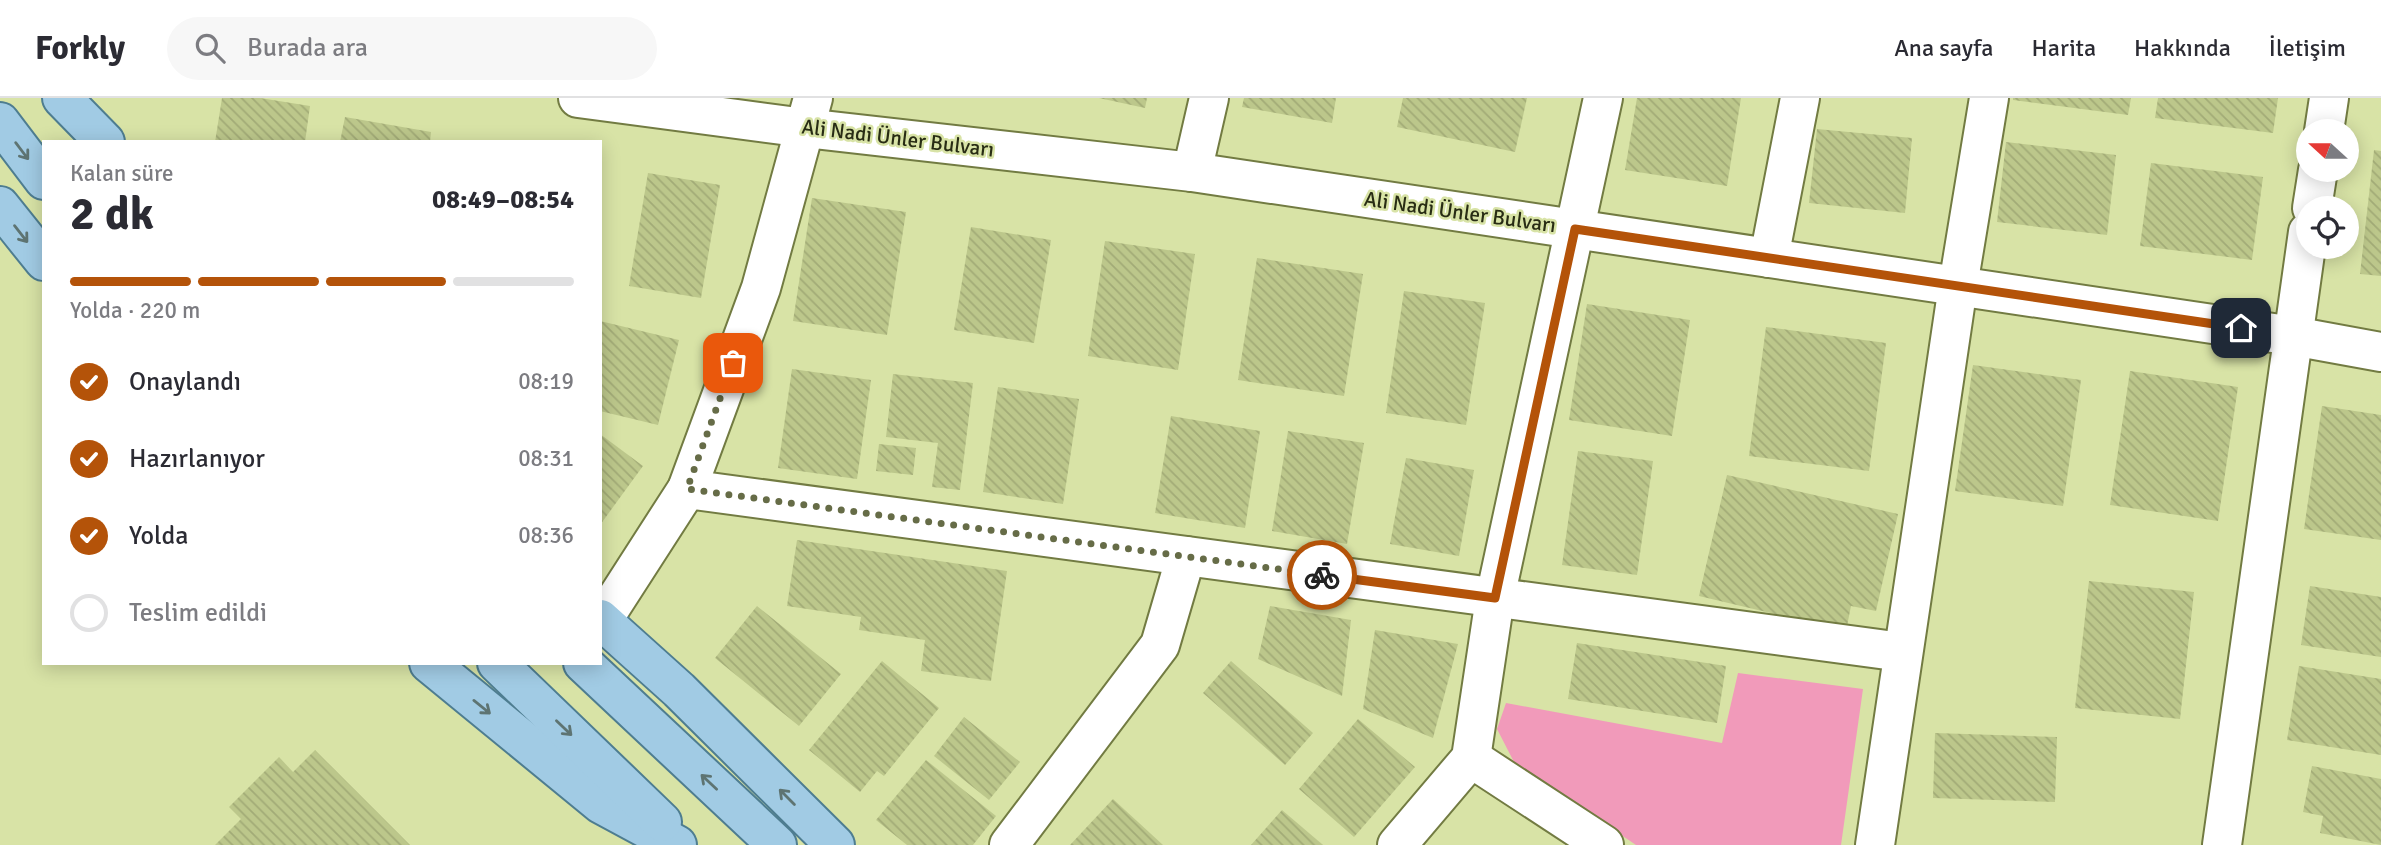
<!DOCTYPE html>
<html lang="tr">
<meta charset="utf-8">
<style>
:root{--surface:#fff;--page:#f7f7f7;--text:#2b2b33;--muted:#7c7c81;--line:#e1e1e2;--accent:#b45309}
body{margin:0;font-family:Signika,sans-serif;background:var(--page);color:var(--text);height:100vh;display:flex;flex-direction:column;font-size:26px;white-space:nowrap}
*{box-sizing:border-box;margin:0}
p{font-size:23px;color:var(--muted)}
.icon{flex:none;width:38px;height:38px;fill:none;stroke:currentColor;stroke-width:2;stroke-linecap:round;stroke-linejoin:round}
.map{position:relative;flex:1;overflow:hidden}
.drawer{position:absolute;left:42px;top:42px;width:560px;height:525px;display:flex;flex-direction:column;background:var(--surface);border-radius:0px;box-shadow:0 4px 18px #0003}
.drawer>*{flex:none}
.needle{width:46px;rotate:291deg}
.fabs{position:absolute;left:2296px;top:21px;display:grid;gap:14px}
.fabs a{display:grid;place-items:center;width:63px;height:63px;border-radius:50%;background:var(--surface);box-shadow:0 4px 18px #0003;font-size:35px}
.pin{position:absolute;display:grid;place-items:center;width:60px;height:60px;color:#fff;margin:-30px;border-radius:14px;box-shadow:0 4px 10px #0006}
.courier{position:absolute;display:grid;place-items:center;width:70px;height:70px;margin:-35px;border:5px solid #b45309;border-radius:50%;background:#fff;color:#222;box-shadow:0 2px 9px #0007}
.head em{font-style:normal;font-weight:800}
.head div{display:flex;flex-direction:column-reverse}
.head{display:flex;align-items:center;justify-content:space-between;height:119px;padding:0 28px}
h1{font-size:46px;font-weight:800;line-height:52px}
.bar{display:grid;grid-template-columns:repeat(4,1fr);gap:10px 7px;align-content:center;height:84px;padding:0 28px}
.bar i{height:9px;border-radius:5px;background:var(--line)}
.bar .selected{background:var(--accent)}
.bar p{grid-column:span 4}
ol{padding:0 28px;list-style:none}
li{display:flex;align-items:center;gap:21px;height:77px}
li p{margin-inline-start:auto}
li .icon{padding:7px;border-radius:50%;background:var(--accent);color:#fff;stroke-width:4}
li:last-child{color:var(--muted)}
li i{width:38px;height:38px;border:4px solid var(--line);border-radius:50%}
header{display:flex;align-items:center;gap:42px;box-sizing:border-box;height:98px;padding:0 35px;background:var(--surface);border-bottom:2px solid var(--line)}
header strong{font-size:33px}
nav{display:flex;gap:38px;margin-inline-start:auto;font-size:24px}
.search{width:490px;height:63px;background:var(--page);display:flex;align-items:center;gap:18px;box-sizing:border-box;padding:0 24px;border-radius:38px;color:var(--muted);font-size:26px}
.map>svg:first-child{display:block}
.park{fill:#f19aba}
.building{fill:url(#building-back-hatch)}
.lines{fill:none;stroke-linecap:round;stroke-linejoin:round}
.minor-casing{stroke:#727b42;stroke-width:42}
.tertiary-casing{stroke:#727b42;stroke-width:42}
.primary-casing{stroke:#4e7d90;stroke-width:42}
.minor{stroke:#fff;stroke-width:38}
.tertiary{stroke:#fff;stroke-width:38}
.primary{stroke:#a1cbe4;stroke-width:38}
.oneway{stroke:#5e7472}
.done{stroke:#666c47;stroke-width:7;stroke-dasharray:0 12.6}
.route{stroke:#b45309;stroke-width:9}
.labels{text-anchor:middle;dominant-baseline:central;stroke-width:5;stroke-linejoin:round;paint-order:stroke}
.street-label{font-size:21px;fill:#282c14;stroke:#d8e3a6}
</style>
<header>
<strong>Forkly</strong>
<div class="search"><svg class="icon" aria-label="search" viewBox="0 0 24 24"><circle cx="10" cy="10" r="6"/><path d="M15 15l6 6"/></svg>Burada ara</div>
<nav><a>Ana sayfa</a><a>Harita</a><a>Hakkında</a><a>İletişim</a></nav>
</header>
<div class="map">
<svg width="2381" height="747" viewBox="0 0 2381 747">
<defs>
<pattern id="building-back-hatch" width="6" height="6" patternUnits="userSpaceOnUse" patternTransform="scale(1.75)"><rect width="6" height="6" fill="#bcc78b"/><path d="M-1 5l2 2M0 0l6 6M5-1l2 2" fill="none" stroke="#a2ab77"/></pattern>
</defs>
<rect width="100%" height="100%" fill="#d8e3a6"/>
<path class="park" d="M1738,575L1863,591L1841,747H1636L1514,664L1497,631L1506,605L1722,645Z"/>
<g class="building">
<path d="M222,0H260L310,8L305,44H215Z"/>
<path d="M1099,0H1147L1145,10Z"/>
<path d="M1244,0H1336L1332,25L1242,9Z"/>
<path d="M1403,0H1527L1515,54L1397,29Z"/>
<path d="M1637,0H1741L1727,88L1625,72Z"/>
<path d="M2013,0H2131L2128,17L2013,2Z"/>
<path d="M2158,0H2278L2273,35L2155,20Z"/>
<path d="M345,19L431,34L430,44H340Z"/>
<path d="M1817,31L1912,40L1905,115L1809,105Z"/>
<path d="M2006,44L2116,57L2107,137L1997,124Z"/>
<path d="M2374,52L2381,53V178L2360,176Z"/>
<path d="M2151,65L2263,79L2252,162L2140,148Z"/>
<path d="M648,75L720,87L701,200L629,188Z"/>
<path d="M812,100L906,114L887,237L793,223Z"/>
<path d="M971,129L1051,142L1034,245L954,232Z"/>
<path d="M1105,143L1195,156L1178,272L1088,258Z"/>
<path d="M1257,160L1363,176L1344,298L1238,282Z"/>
<path d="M1404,193L1485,205L1466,327L1386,315Z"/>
<path d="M1587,206L1690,222L1672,338L1569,322Z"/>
<path d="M600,223L679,242L658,327L600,313Z"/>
<path d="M1766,229L1886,245L1869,373L1749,358Z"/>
<path d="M1973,267L2081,282L2063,408L1955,393Z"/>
<path d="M792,271L871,282L857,381L778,370Z"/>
<path d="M2130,273L2238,289L2218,423L2110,407Z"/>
<path d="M893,276L973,285L960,392L932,389L938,345L886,339Z"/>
<path d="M998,289L1079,301L1063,406L983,394Z"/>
<path d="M2322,308L2381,317V442L2304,431Z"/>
<path d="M1171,318L1260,333L1245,430L1155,415Z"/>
<path d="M1288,333L1364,345L1347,446L1272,433Z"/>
<path d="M600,336L643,368L600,427Z"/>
<path d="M879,346L916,350L913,377L876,373Z"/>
<path d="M1578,353L1653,363L1637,477L1562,467Z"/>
<path d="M1406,360L1474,372L1459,458L1390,446Z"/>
<path d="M1727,377L1898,416L1876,513L1851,508L1846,533L1699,498Z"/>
<path d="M797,442L1007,473L991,583L921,573L925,542L859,532L861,519L787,508Z"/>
<path d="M2089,483L2194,494L2180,621L2075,610Z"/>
<path d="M2310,488L2381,499V559L2301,547Z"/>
<path d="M757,508L841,576L799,628L715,560Z"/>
<path d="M1270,508L1351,522L1342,598L1258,561Z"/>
<path d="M1375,532L1458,546L1433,640L1363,611Z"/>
<path d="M1577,545L1726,568L1717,625L1568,601Z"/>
<path d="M882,563L939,610L884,678L877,673L860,694L809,652Z"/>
<path d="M1231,563L1313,635L1285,667L1203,595Z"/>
<path d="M2299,568L2381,581V657L2287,642Z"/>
<path d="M964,619L1020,664L989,702L934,658Z"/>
<path d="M1358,621L1415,669L1354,739L1299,691Z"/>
<path d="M1935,635L2057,639L2055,704L1933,700Z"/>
<path d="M315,652L410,747H215L241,721L229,709L279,659L293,674Z"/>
<path d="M926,662L996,718L973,747H907L876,722Z"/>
<path d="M2312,668L2381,681V747L2320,735L2323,718L2303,714Z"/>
<path d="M1113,701L1163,747H1070Z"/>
<path d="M1282,712L1323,747H1251Z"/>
</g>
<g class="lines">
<g class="minor-casing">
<g id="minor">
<path d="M2324,33L2329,0"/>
<path d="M1192,74L1209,0"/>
<path d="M2312,110L2318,72"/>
<path d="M1769,160L1800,0"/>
<path d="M687,391L1902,554"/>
<path d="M1471,660L1604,747"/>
<path d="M1009,747L1160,547L1186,458"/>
<path d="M1397,747L1471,660L1495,500L1603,0"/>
<path d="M1875,747L1958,188L1989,0"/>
<path d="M2222,747L2308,134"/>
</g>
</g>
<g class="tertiary-casing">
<g id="tertiary">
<path d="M578,0L805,30L1192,74L2293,238L2381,254"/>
<path d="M602,523L687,391L761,190L813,0"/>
</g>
</g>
<g class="primary-casing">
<g id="primary">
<path d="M62,0L105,44"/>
<path d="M0,24L44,82"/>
<path d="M0,108L44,163"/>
<path d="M600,521L679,592L835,747"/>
<path d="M429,565L601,706L677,747"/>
<path d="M497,565L662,724"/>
<path d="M583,565L777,747"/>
</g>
</g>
<use href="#minor" class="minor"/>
<use href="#tertiary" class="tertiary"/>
<use href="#primary" class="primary"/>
</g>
<defs><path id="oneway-shaft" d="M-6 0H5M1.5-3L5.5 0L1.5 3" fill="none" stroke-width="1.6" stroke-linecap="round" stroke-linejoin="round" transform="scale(1.75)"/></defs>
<g class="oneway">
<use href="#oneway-shaft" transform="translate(22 53) rotate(53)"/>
<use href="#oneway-shaft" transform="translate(21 136) rotate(52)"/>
<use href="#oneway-shaft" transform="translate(482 609) rotate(39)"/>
<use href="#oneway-shaft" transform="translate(564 630) rotate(44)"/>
<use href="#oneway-shaft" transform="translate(709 684) rotate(-137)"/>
<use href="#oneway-shaft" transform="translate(787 699) rotate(-135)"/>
</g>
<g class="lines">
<path class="done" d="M733,265L687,391L1322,477"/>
<path class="route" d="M1322,477L1495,500L1575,131L2241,230"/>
</g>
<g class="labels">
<g class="street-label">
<text transform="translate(898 40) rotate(7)">Ali Nadi Ünler Bulvarı</text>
<text transform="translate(1460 114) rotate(8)">Ali Nadi Ünler Bulvarı</text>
</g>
</g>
</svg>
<div class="fabs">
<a><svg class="needle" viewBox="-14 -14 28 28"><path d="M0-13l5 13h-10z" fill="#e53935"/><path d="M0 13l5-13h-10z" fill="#7c7c81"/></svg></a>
<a><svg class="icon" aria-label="locate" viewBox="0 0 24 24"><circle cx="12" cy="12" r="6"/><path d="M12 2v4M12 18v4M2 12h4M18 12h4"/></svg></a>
</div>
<div class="pin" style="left:733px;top:265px;background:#ea580c"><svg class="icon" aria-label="bag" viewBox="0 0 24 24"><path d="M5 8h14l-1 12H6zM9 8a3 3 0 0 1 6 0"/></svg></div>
<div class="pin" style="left:2241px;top:230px;background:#1f2937"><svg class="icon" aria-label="home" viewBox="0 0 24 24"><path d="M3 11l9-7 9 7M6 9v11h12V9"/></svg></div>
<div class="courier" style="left:1322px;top:477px"><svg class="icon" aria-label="bike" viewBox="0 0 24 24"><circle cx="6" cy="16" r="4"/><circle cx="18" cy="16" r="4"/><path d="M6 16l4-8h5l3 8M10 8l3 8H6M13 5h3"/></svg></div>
<section class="drawer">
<div class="head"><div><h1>2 dk</h1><p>Kalan süre</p></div><em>08:49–08:54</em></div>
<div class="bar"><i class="selected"></i><i class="selected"></i><i class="selected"></i><i></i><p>Yolda · 220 m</p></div>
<ol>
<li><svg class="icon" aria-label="check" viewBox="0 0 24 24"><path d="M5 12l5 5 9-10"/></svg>Onaylandı<p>08:19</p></li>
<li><svg class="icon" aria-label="check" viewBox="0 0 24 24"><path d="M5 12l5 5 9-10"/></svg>Hazırlanıyor<p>08:31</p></li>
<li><svg class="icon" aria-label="check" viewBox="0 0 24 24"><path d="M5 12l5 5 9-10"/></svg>Yolda<p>08:36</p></li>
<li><i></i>Teslim edildi</li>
</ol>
</section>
</div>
